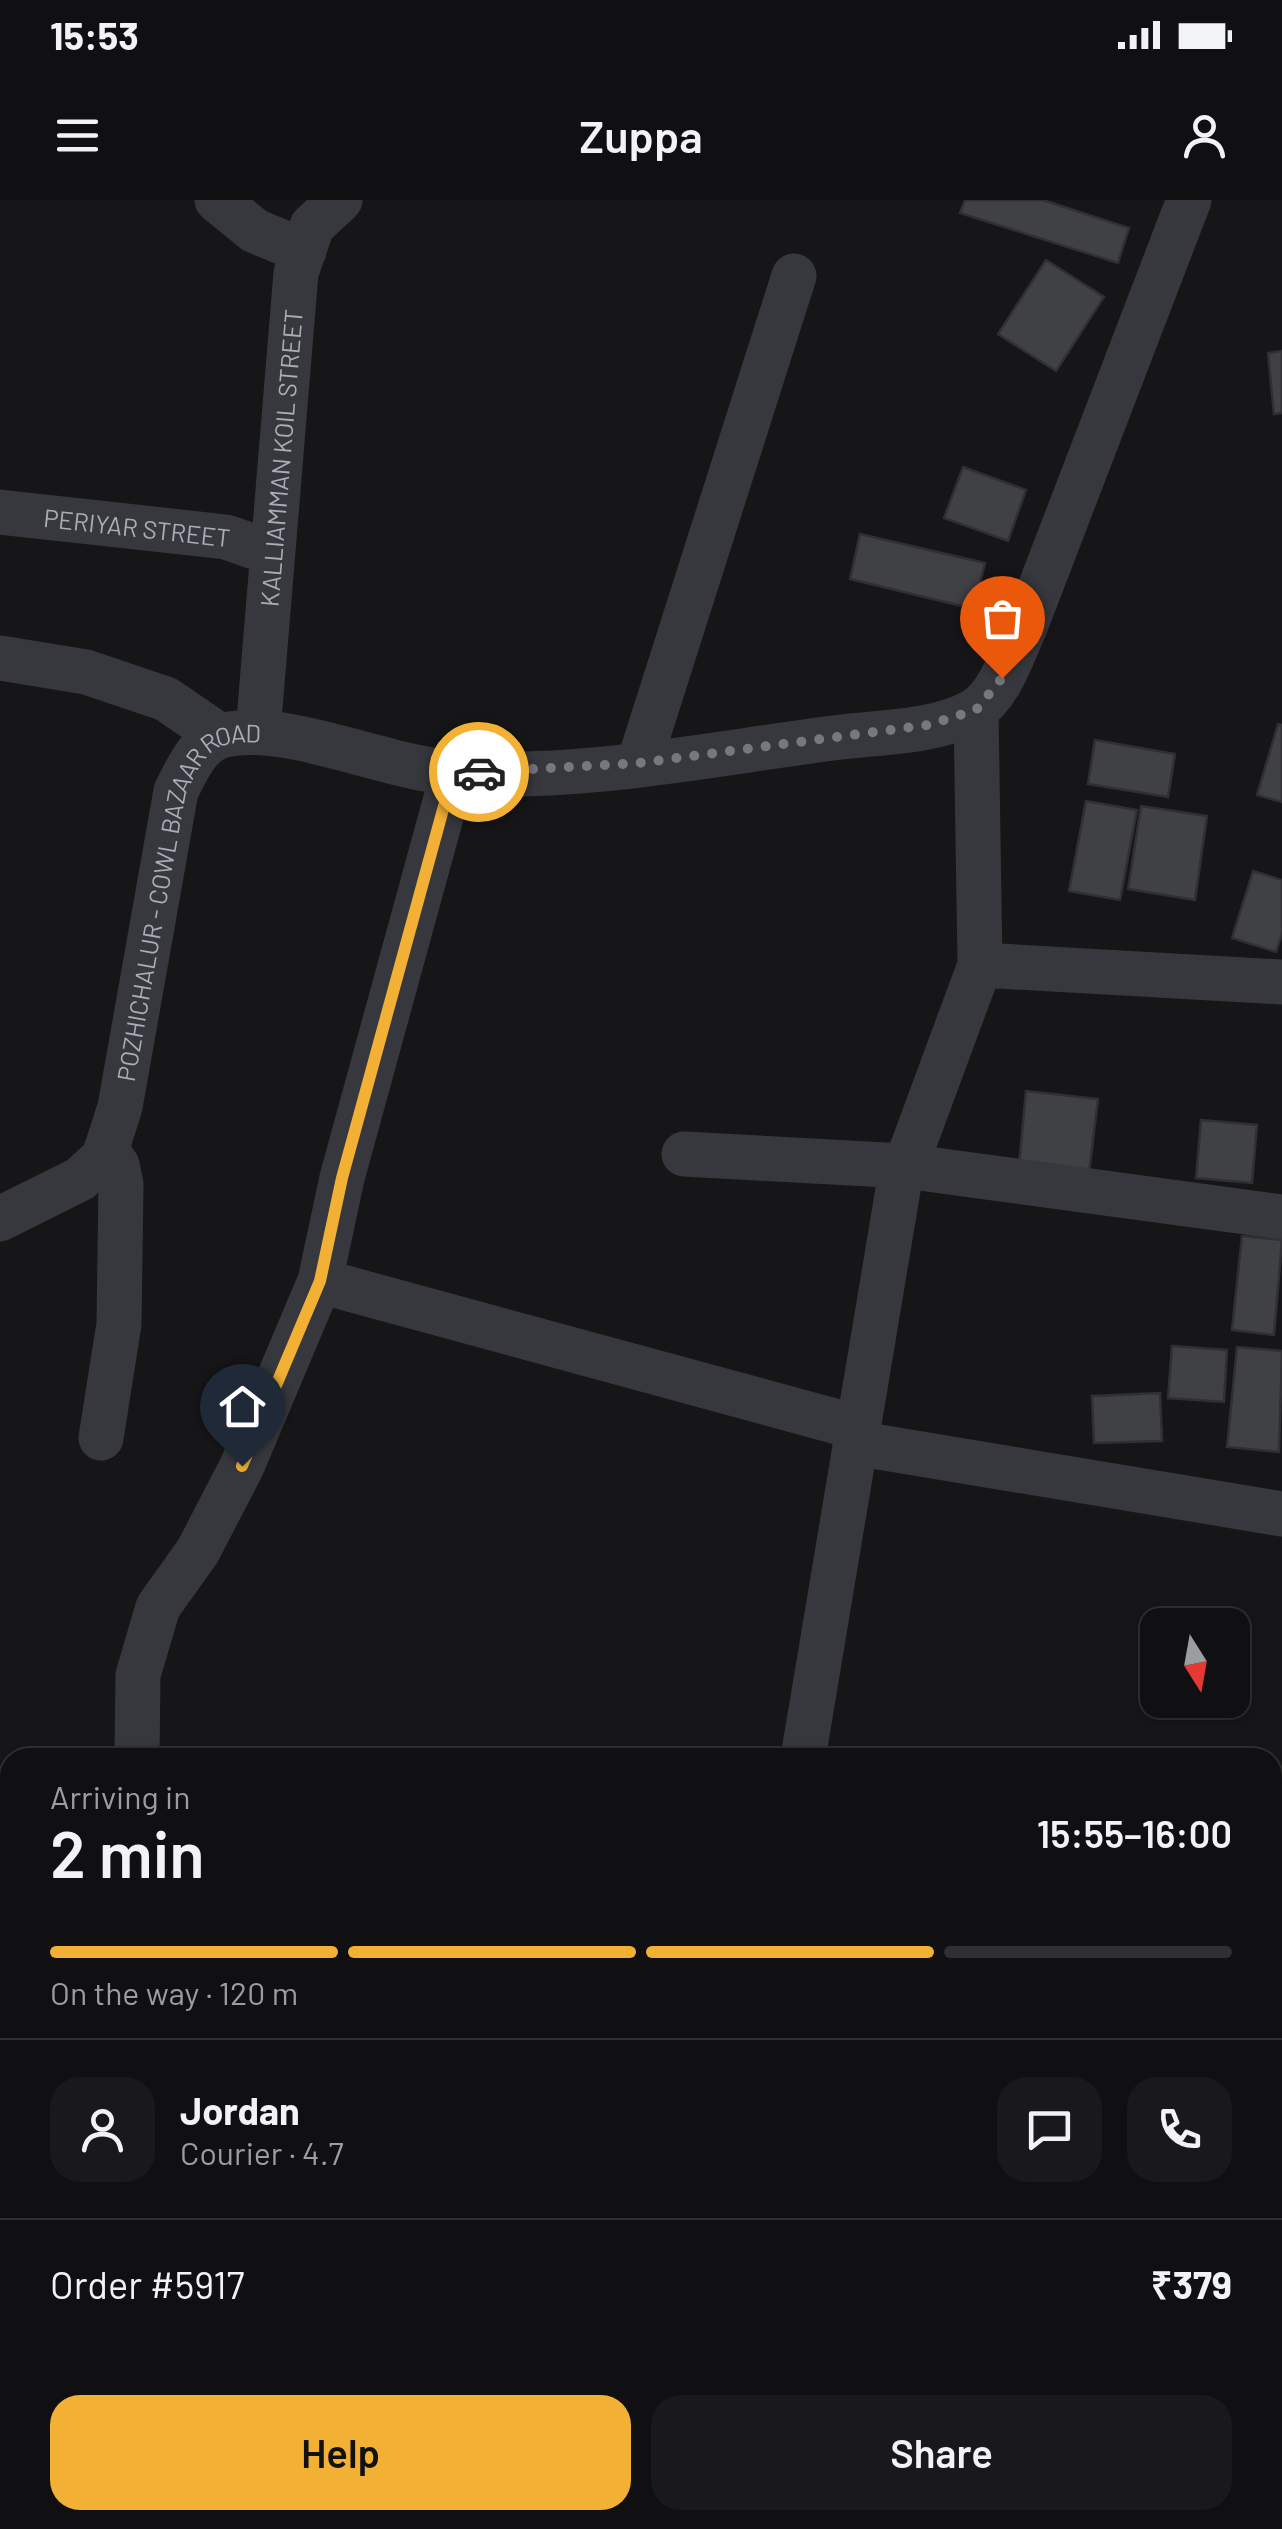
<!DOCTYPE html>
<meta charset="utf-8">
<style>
:root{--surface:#101012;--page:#19191b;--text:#f1f3f6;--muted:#9c9d9f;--line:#303032;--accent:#f2b134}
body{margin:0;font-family:Barlow,sans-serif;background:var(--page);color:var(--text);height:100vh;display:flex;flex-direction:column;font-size:38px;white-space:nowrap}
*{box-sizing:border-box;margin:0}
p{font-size:32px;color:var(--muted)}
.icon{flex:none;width:55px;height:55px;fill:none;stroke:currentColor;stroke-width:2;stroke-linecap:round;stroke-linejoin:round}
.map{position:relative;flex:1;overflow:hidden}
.side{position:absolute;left:0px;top:1548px;width:1282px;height:782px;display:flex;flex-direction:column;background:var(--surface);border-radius:30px 30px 0 0;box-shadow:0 2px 8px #0004,0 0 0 2px var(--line)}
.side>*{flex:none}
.needle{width:65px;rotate:169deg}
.tools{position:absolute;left:1140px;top:1408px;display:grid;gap:20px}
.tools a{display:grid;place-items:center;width:110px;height:110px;border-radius:20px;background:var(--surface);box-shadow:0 2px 8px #0004,0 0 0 2px var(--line);font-size:50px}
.pin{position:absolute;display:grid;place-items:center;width:85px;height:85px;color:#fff;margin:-102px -42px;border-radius:50% 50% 50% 0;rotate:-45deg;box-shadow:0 0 10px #0007}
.pin .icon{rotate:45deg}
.courier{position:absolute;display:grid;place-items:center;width:100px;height:100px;margin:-50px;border:8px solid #f2b134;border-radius:50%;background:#fff;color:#222;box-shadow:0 2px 12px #0007}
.overview em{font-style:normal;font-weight:600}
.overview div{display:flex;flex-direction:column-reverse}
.overview{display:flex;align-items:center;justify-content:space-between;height:170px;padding:0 50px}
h1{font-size:65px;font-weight:600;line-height:75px}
.bar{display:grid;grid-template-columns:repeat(4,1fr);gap:15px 10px;align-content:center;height:120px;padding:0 50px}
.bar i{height:12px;border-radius:8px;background:var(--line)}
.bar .on{background:var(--accent)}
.bar p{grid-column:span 4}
.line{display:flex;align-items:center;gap:25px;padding:0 50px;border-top:2px solid var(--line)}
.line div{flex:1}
.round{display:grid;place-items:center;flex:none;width:105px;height:105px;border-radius:30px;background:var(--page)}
.action{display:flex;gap:20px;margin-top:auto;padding:20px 50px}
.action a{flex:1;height:115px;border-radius:30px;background:var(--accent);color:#111;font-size:40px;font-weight:600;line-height:115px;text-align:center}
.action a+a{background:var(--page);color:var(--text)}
.status{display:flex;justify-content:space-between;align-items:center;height:70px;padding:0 50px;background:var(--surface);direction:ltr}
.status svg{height:28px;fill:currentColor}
header{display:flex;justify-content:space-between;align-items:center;height:130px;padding:0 50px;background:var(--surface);font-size:45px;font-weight:600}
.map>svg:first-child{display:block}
.building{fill:#404145;stroke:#303034;stroke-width:2.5}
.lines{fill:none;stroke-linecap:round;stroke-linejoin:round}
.minor{stroke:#37383d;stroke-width:45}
.done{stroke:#757880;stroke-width:10;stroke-dasharray:0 18}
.route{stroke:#f2b134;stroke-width:12}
.labels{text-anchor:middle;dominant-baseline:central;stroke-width:10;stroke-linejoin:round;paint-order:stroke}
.street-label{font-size:25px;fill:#a8adb8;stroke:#111113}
</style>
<div class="status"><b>15:53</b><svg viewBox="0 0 49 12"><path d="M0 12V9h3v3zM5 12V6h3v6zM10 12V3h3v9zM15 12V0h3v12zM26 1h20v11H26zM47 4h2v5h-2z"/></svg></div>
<header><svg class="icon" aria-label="menu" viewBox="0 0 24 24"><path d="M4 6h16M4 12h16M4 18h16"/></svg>Zuppa<svg class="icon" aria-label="person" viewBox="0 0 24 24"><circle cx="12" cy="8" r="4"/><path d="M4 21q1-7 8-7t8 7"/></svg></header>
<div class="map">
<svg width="1282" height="2329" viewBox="0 0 1282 2329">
<rect width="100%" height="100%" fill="#161618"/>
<g class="building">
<path d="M965,0H1043L1129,28L1118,63L960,13Z"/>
<path d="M1046,60L1104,97L1056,171L998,134Z"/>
<path d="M1282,151V213L1274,214L1268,153Z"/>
<path d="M963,267L1026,290L1008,341L944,318Z"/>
<path d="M860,334L985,363L974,409L850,379Z"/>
<path d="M1278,524L1282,525V602L1257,595Z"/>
<path d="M1095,540L1175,554L1168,597L1088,584Z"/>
<path d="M1086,601L1137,610L1120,700L1069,691Z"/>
<path d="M1141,606L1207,616L1195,700L1128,689Z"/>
<path d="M1253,671L1282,680V733L1276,752L1232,738Z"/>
<path d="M1026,891L1098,899L1089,973L1019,965Z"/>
<path d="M1201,920L1257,925L1252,983L1196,978Z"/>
<path d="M1242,1036L1282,1040L1274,1135L1232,1130Z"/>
<path d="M1172,1146L1227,1150L1224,1202L1168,1198Z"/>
<path d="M1237,1147L1282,1151L1279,1252L1227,1247Z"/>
<path d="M1160,1193L1162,1241L1094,1243L1092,1196Z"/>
</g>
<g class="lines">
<g class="minor">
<path d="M217,0L255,31L304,51"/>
<path id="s1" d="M0,312L226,337L272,353"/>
<path d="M0,458L86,472L166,499L220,536"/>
<path id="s2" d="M258,532L296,73L312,26L340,0"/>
<path d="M639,563L794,76"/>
<path d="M980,765L1282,782"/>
<path d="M684,954L905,966L1282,1017"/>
<path id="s3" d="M0,1019L80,979L104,957L120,907L176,591C187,570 198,541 224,535C288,521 387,569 455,573C580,581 710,554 833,538C876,532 936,533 974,511C1000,495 1013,453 1025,427L1189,0"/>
<path d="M320,1081L856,1227"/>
<path d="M101,1238L119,1124L121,984L117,965L106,950"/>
<path d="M855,1243L1282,1314"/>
<path d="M137,1558L138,1475L158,1407L198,1351L242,1266L320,1081L342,978L453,573"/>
<path d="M803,1558L899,984L980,765L976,510"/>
<path d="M1272,1661H1282"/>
<path d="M0,1670L10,1669"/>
<path d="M0,1762L10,1761"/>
<path d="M0,1940L10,1939"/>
<path d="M1272,2016L1282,2017"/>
<path d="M0,2142L10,2141"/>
<path d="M95,2329L174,2320"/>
<path d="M743,2329L744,2320"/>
<path d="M1097,2329L1098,2320"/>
</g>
</g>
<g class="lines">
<path class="done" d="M479,572L639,563L928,525L976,510L1002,478"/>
<path class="route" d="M242,1266L320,1081L342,978L453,573L479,572"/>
</g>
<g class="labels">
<g class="street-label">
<text stroke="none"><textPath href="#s2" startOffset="275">KALLIAMMAN KOIL STREET</textPath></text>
<text stroke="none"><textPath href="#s1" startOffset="138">PERIYAR STREET</textPath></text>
<text stroke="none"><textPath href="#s3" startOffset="405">POZHICHALUR - COWL BAZAAR ROAD</textPath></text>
</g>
</g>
</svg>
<div class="tools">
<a><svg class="needle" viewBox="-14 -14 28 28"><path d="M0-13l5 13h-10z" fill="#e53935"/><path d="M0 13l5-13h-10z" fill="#9c9d9f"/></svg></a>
</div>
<div class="pin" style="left:1002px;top:478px;background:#ea580c"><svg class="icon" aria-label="bag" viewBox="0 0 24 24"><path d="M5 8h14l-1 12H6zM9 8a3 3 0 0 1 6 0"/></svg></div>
<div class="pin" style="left:242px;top:1266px;background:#1f2937"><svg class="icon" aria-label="home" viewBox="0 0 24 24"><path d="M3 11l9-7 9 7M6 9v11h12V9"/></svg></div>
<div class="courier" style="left:479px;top:572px"><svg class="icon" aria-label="car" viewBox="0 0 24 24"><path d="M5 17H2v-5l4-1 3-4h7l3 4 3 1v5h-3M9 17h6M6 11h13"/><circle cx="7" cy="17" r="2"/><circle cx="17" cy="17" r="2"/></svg></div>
<section class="side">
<div class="overview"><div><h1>2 min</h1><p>Arriving in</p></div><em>15:55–16:00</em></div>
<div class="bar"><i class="on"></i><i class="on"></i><i class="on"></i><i></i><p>On the way · 120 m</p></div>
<div class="line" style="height:180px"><a class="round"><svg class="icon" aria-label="person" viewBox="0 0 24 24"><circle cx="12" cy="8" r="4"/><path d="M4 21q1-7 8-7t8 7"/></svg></a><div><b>Jordan</b><p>Courier · 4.7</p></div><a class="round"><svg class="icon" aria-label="chat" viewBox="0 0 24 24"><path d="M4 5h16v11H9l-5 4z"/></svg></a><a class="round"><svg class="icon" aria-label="phone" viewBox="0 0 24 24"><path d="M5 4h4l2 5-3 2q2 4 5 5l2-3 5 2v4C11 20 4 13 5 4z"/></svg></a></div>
<div class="line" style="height:130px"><div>Order #5917</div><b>₹379</b></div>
<div class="action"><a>Help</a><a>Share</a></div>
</section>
</div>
